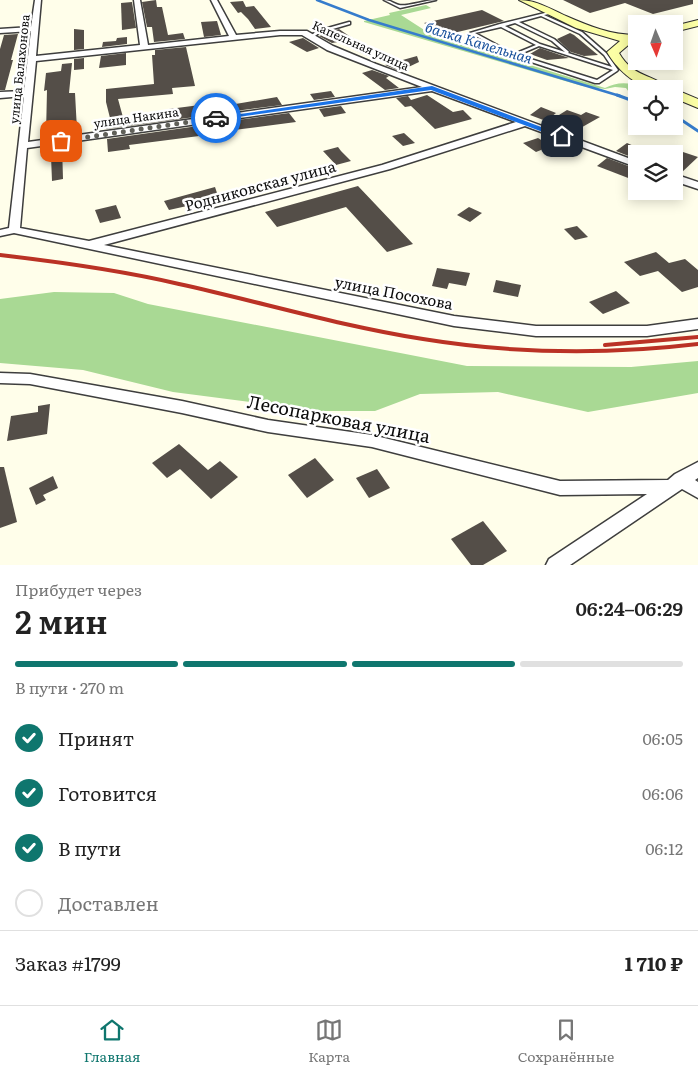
<!DOCTYPE html>
<html lang="ru">
<meta charset="utf-8">
<style>
:root{--surface:#fff;--page:#f2f2f2;--text:#222;--muted:#767676;--line:#e0e0e0;--accent:#0f766e}
body{margin:0;font-family:Literata,serif;background:var(--page);color:var(--text);height:100vh;display:flex;flex-direction:column;font-size:19px;white-space:nowrap}
*{box-sizing:border-box;margin:0}
p{font-size:16px;color:var(--muted)}
.icon{flex:none;width:28px;height:28px;fill:none;stroke:currentColor;stroke-width:2;stroke-linecap:round;stroke-linejoin:round}
.map{position:relative;height:565px;overflow:hidden}
.drawer{display:flex;flex-direction:column;background:var(--surface);flex:1}
.drawer>*{flex:none}
.needle{width:32px;rotate:178deg}
.controls{position:absolute;left:628px;top:15px;display:grid;gap:10px}
.controls a{display:grid;place-items:center;width:55px;height:55px;border-radius:0px;background:var(--surface);box-shadow:0 2px 12px #0003;font-size:25px}
.pin{position:absolute;display:grid;place-items:center;width:42px;height:42px;color:#fff;margin:-21px;border-radius:10px;box-shadow:0 2px 8px #0006}
.courier{position:absolute;display:grid;place-items:center;width:50px;height:50px;margin:-25px;border:4px solid #1a73e8;border-radius:50%;background:#fff;color:#222;box-shadow:0 1px 6px #0007}
.headline em{font-style:normal;font-weight:600}
.headline div{display:flex;flex-direction:column-reverse}
.headline{display:flex;align-items:center;justify-content:space-between;height:85px;padding:0 15px}
h1{font-size:32px;font-weight:600;line-height:38px}
.bar{display:grid;grid-template-columns:repeat(4,1fr);gap:8px 5px;align-content:center;height:60px;padding:0 15px}
.bar i{height:6px;border-radius:4px;background:var(--line)}
.bar .current{background:var(--accent)}
.bar p{grid-column:span 4}
.line{display:flex;align-items:center;gap:12px;padding:0 15px;border-top:1px solid var(--line)}
.line div{flex:1}
ol{padding:0 15px;list-style:none}
li{display:flex;align-items:center;gap:15px;height:55px}
li p{margin-inline-start:auto}
li .icon{padding:5px;border-radius:50%;background:var(--accent);color:#fff;stroke-width:4}
li:last-child{color:var(--muted)}
li i{width:28px;height:28px;border:2px solid var(--line);border-radius:50%}
.tabs{display:flex;justify-content:space-around;align-items:center;height:70px;border-top:1px solid var(--line);background:var(--surface);font-size:14px;color:var(--muted)}
.tabs a{display:grid;justify-items:center;gap:2px}
.tabs .current{color:var(--accent)}
.map>svg:first-child{display:block}
.forest{fill:#a9d994}
.lines{fill:none;stroke-linecap:round;stroke-linejoin:round}
.stream-far1{stroke:#367ccc;stroke-width:2.5}
.stream{stroke:#367ccc;stroke-width:3}
.building{fill:#544e48}
.lane-casing{stroke:#3e3e3e;stroke-width:3}
.street-casing{stroke:#3e3e3e;stroke-width:3}
.secondary-casing{stroke:#2d2d2d;stroke-width:2}
.lane{fill:#fff;fill-rule:evenodd}
.street{fill:#fff;fill-rule:evenodd}
.secondary{fill:#fcffa5;fill-rule:evenodd}
.rail{stroke:#ba3225;stroke-width:4}
.route{fill:#1a73e8}
.done{stroke:#606059;stroke-width:5;stroke-dasharray:0 9}
.labels{text-anchor:middle;dominant-baseline:central;stroke-width:5;stroke-linejoin:round;paint-order:stroke}
.far-street-label{font-size:12px;fill:#0b0b0b;stroke:#fff}
.far-water-label{font-size:14px;font-style:italic;fill:#164f9b;stroke:#fff}
.street-label{font-size:15px;fill:#0b0b0b;stroke:#fff}
.near-street-label{font-size:18px;fill:#0b0b0b;stroke:#fff}
</style>
<div class="map">
<svg width="698" height="565" viewBox="0 0 698 565">
<rect width="100%" height="100%" fill="#fffeea"/>
<g class="forest">
<path d="M426,5L431,8L401,15L432,35L605,88C617,82 630,81 642,89H636V103L629,101L631,95L626,88L615,87L605,89L582,86L364,22V21L390,15L389,13Z"/>
<path d="M54,292L114,293L148,304L467,366L631,367L698,361V393L588,412L498,392L420,394L375,411H320L173,392L83,370L0,363V299Z"/>
</g>
<g class="lines">
<path class="stream-far1" d="M317,0L369,20L620,96"/>
<g class="stream">
<path d="M617,95L636,102"/>
<path d="M674,115L698,131"/>
</g>
</g>
<g class="building">
<path d="M156,0L157,7H162L168,35L183,33L185,39L154,42L152,27H147L142,2Z"/>
<path d="M563,0H693V4L653,14L625,3L590,13Z"/>
<path d="M243,1L246,7L254,6L271,27L255,29L248,19L241,12L238,13L230,2Z"/>
<path d="M132,2L136,28L122,30L121,3Z"/>
<path d="M482,10L504,21L445,35L424,23Z"/>
<path d="M217,21L221,35L204,37L201,22Z"/>
<path d="M74,29L84,30V49L74,50Z"/>
<path d="M339,29L371,51L368,56L338,42L332,43L319,36Z"/>
<path d="M570,33L574,35L598,55L584,56L571,52L557,39Z"/>
<path d="M18,34L11,60H13L5,90H0V49L4,35Z"/>
<path d="M127,37V44L102,47L103,42L116,41L117,38Z"/>
<path d="M303,38L319,48L307,52L289,42Z"/>
<path d="M186,47L195,86L172,88L173,94L118,99L124,121L170,114L169,109L200,105L202,116L106,129L105,123L111,122L106,102V89L154,84L152,55H155V50Z"/>
<path d="M540,48L569,58L547,60L530,54Z"/>
<path d="M126,53V65L99,68L101,56Z"/>
<path d="M417,56L419,62L400,71L385,65Z"/>
<path d="M84,58V69L74,70V59Z"/>
<path d="M72,63L69,93H75L77,130L62,132V135L48,137V134H46L47,90L44,91L46,73L61,71L62,64Z"/>
<path d="M372,70L389,76L386,78L399,88L385,90L362,73Z"/>
<path d="M331,91L335,97L314,100L310,94Z"/>
<path d="M427,95L453,112L463,110L472,119L435,129L411,106L405,107L396,98L408,96L411,100Z"/>
<path d="M277,97L282,105L220,113L218,107Z"/>
<path d="M341,106L346,113L324,117L319,109Z"/>
<path d="M541,107L556,113L546,121L530,115Z"/>
<path d="M567,110L581,115L586,112L600,117L577,130L551,120Z"/>
<path d="M289,113L296,122L226,131L223,122Z"/>
<path d="M205,125L207,135L129,145L130,149L108,152L107,139Z"/>
<path d="M404,133L415,143L403,146L392,136Z"/>
<path d="M538,138L551,146L536,152L523,143Z"/>
<path d="M627,143L636,147V159L616,151Z"/>
<path d="M62,145L63,179L52,181L51,156L48,157V147Z"/>
<path d="M338,147L341,151L351,161L336,165L323,151Z"/>
<path d="M674,149L698,157L680,174L674,172Z"/>
<path d="M607,158L636,169V181L597,166Z"/>
<path d="M358,186L413,244L387,252L346,207L277,227L265,212Z"/>
<path d="M215,187L218,196L196,204L169,210L164,201Z"/>
<path d="M116,205L121,218L100,223L95,210Z"/>
<path d="M469,207L482,213L470,222L457,215Z"/>
<path d="M577,226L588,237L575,240L564,229Z"/>
<path d="M656,252L669,263L685,259L698,270V287L682,292L658,271L640,276L624,262Z"/>
<path d="M437,268L470,273L466,286L449,283L447,289L432,286Z"/>
<path d="M496,280L521,285L518,297L493,292Z"/>
<path d="M616,291L630,303L603,314L589,302Z"/>
<path d="M50,404L47,434L7,441L11,416L38,412V406Z"/>
<path d="M179,444L208,470L220,461L238,477L211,499L180,469L167,478L152,463Z"/>
<path d="M315,458L334,480L307,498L288,475Z"/>
<path d="M0,467H4L17,522L0,528Z"/>
<path d="M377,469L390,488L369,498L356,478Z"/>
<path d="M53,476L58,488L43,495L46,500L36,505L29,488Z"/>
<path d="M483,521L507,551L483,565H471L451,539Z"/>
</g>
<g class="lines">
<g class="lane-casing">
<g id="lane">
<path d="M384,0C391,0 394,4 399,5C406,7 426,0 436,0L400,8Z"/>
<path d="M553,11L555,12L554,13L544,15L582,32L606,53L618,70L617,71L599,83H595L513,56L470,33L500,24ZM541,16L580,34L604,55L612,67L568,53L569,52L568,51L554,39L519,22ZM515,23L552,41L565,52L540,44L505,26ZM501,27L536,45L514,54L475,33ZM539,46L613,70L597,80L518,55Z"/>
<path d="M349,22H350V24L319,33L312,38L309,37L317,31Z"/>
</g>
</g>
<g class="street-casing">
<g id="street">
<path d="M35,0H41L36,56L140,45L134,0H140L148,45L229,36L211,0H217L236,35L280,31H307L333,46L376,64L636,161V167L525,126L390,169L104,245L454,316L536,326H647L698,319V329L647,336H536L454,326L14,233L0,236V230L9,228L24,96L0,98V92L24,91L31,31L0,33V29L31,27ZM280,35H302L327,50L422,87L28,142L36,61ZM432,91L516,122L382,165L89,241L20,228L27,148Z"/>
<path d="M674,174L698,182V189L674,181Z"/>
<path d="M0,373L30,374L182,401L268,420L372,435L560,481L668,480L675,474L698,462V478L695,480L698,482V498L682,489L570,565H546L549,559L647,494L560,495L372,447L268,432L182,413L30,384L0,383Z"/>
</g>
</g>
<g class="secondary-casing">
<g id="secondary">
<path d="M519,0C537,0 550,9 566,16C589,26 611,35 636,35V41H633L619,53C633,78 654,74 669,89C664,89 658,90 653,89C634,85 616,68 607,52L620,41L576,28Z"/>
<path d="M698,20V26L674,32V26Z"/>
<path d="M674,89L698,99V108L674,98Z"/>
</g>
</g>
<use href="#lane" class="lane"/>
<use href="#street" class="street"/>
<use href="#secondary" class="secondary"/>
<g class="rail">
<path d="M0,255C60,262 120,270 179,284C261,302 340,326 423,339C515,354 606,355 698,344"/>
<path d="M605,345L698,337"/>
</g>
</g>
<path class="route" d="M432,86L565,136L559,138L431,90L216,120L213,118Z"/>
<g class="lines">
<path class="done" d="M61,141L216,118"/>
</g>
<g class="labels">
<g class="far-street-label">
<text transform="translate(361 45) rotate(24)">Капельная улица</text>
<text transform="translate(19 69) rotate(-84)">улица Балахонова</text>
<text transform="translate(136 117) rotate(-8)">улица Накина</text>
</g>
<g class="far-water-label">
<text transform="translate(479 42) rotate(17)">балка Капельная</text>
</g>
<g class="street-label">
<text transform="translate(260 185) rotate(-15)">Родниковская улица</text>
<text transform="translate(394 292) rotate(11)">улица Посохова</text>
</g>
<g class="near-street-label">
<text transform="translate(339 418) rotate(11)">Лесопарковая улица</text>
</g>
</g>
</svg>
<div class="controls">
<a><svg class="needle" viewBox="-14 -14 28 28"><path d="M0-13l5 13h-10z" fill="#e53935"/><path d="M0 13l5-13h-10z" fill="#767676"/></svg></a>
<a><svg class="icon" aria-label="locate" viewBox="0 0 24 24"><circle cx="12" cy="12" r="6"/><path d="M12 2v4M12 18v4M2 12h4M18 12h4"/></svg></a>
<a><svg class="icon" aria-label="layers" viewBox="0 0 24 24"><path d="M12 4l9 5-9 5-9-5zM3 14l9 5 9-5"/></svg></a>
</div>
<div class="pin" style="left:61px;top:141px;background:#ea580c"><svg class="icon" aria-label="bag" viewBox="0 0 24 24"><path d="M5 8h14l-1 12H6zM9 8a3 3 0 0 1 6 0"/></svg></div>
<div class="pin" style="left:562px;top:136px;background:#1f2937"><svg class="icon" aria-label="home" viewBox="0 0 24 24"><path d="M3 11l9-7 9 7M6 9v11h12V9"/></svg></div>
<div class="courier" style="left:216px;top:118px"><svg class="icon" aria-label="car" viewBox="0 0 24 24"><path d="M5 17H2v-5l4-1 3-4h7l3 4 3 1v5h-3M9 17h6M6 11h13"/><circle cx="7" cy="17" r="2"/><circle cx="17" cy="17" r="2"/></svg></div>
</div>
<section class="drawer">
<div class="headline"><div><h1>2 мин</h1><p>Прибудет через</p></div><em>06:24–06:29</em></div>
<div class="bar"><i class="current"></i><i class="current"></i><i class="current"></i><i></i><p>В пути · 270 m</p></div>
<ol>
<li><svg class="icon" aria-label="check" viewBox="0 0 24 24"><path d="M5 12l5 5 9-10"/></svg>Принят<p>06:05</p></li>
<li><svg class="icon" aria-label="check" viewBox="0 0 24 24"><path d="M5 12l5 5 9-10"/></svg>Готовится<p>06:06</p></li>
<li><svg class="icon" aria-label="check" viewBox="0 0 24 24"><path d="M5 12l5 5 9-10"/></svg>В пути<p>06:12</p></li>
<li><i></i>Доставлен</li>
</ol>
<div class="line" style="height:65px"><div>Заказ #1799</div><b>1 710 ₽</b></div>
</section>
<nav class="tabs">
<a class="current"><svg class="icon" aria-label="home" viewBox="0 0 24 24"><path d="M3 11l9-7 9 7M6 9v11h12V9"/></svg>Главная</a>
<a><svg class="icon" aria-label="map" viewBox="0 0 24 24"><path d="M3 6l6-2 6 2 6-2v14l-6 2-6-2-6 2zM9 4v14M15 6v14"/></svg>Карта</a>
<a><svg class="icon" aria-label="saved" viewBox="0 0 24 24"><path d="M7 4h10v16l-5-4-5 4z"/></svg>Сохранённые</a>
</nav>
